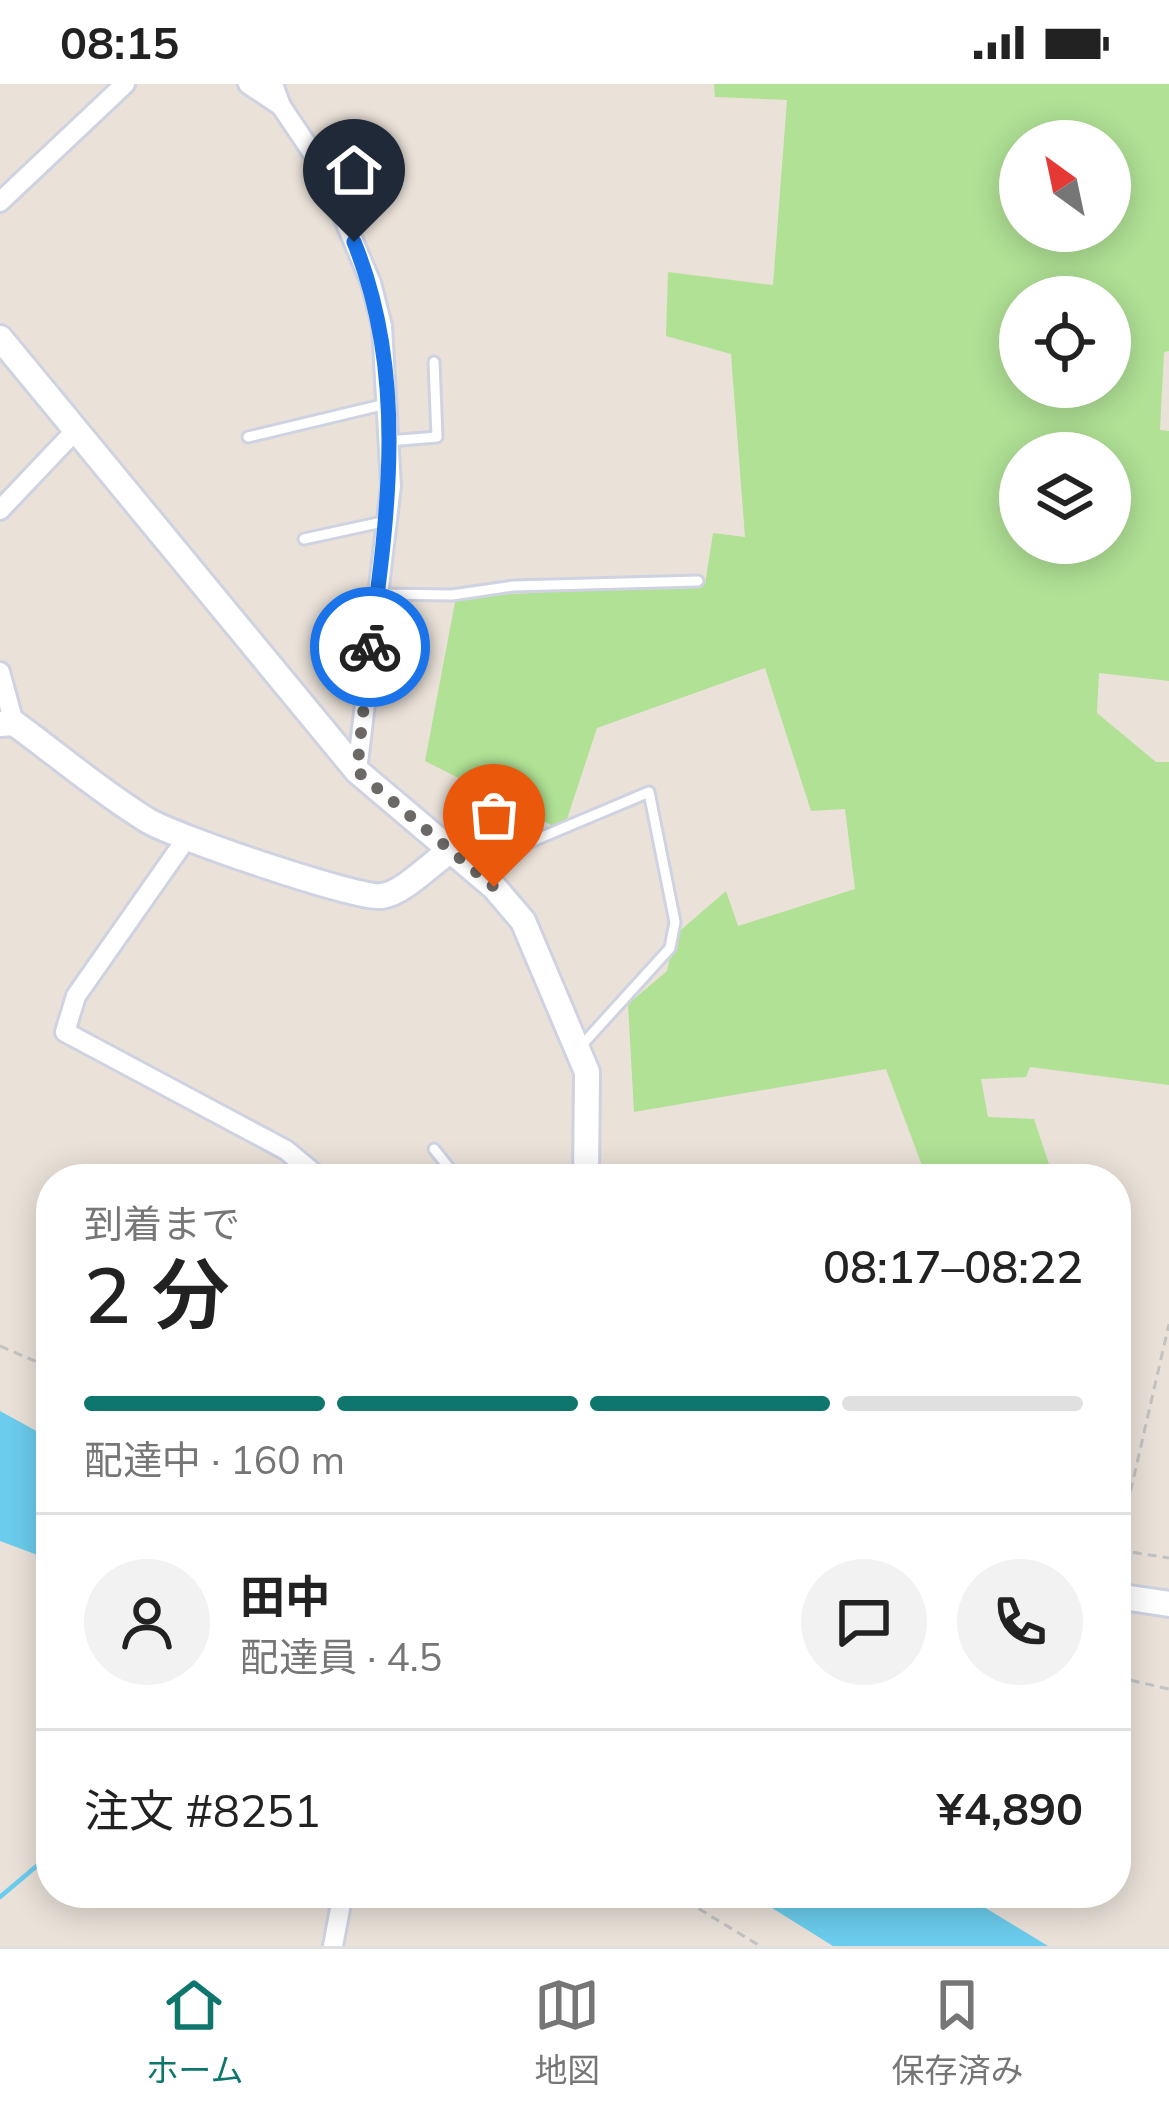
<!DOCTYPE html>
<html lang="ja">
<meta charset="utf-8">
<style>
:root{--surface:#fff;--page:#f2f2f2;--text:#222;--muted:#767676;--line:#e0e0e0;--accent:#0f766e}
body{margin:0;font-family:Mulish,"Noto Sans JP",sans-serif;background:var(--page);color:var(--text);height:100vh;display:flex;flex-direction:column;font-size:45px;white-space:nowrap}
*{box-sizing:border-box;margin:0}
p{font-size:39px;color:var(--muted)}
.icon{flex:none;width:66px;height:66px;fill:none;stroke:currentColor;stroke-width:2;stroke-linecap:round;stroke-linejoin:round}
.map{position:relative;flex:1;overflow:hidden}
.drawer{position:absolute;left:36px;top:1080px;width:1095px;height:744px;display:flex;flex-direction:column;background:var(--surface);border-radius:48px;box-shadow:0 6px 30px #0003}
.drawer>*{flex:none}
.needle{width:78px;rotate:327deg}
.buttons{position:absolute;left:999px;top:36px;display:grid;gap:24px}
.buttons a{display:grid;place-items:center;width:132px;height:132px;border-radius:50%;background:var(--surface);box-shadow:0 6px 30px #0003;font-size:60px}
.pin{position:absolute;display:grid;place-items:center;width:102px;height:102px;color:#fff;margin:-123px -51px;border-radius:50% 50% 50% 0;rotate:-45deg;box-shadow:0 0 12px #0007}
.pin .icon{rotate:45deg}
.courier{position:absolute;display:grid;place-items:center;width:120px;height:120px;margin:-60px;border:9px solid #1a73e8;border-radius:50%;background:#fff;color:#222;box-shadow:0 3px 15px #0007}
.head em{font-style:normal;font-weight:600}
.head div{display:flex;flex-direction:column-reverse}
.head{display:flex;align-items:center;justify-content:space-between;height:204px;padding:0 48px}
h1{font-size:78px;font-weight:600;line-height:90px}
.bar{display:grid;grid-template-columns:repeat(4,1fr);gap:18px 12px;align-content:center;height:144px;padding:0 48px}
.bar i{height:15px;border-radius:9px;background:var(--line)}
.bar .on{background:var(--accent)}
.bar p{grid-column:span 4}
.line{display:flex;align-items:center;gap:30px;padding:0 48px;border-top:3px solid var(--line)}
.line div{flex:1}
.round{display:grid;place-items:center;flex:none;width:126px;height:126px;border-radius:63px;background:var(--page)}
.status{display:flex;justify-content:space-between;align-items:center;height:84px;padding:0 60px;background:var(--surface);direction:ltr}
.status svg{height:33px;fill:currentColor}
.tab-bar{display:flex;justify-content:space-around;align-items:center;height:168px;border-top:3px solid var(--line);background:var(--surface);font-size:33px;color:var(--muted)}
.tab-bar a{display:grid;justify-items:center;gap:6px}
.tab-bar .on{color:var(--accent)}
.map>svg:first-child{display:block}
.green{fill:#b0e195;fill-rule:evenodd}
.water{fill:#6bcced}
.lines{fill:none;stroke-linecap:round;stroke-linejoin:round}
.stream{stroke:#6bcced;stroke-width:4.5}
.service-casing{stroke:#ced2e1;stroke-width:15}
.minor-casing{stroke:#ced2e1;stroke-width:24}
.tertiary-casing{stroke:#ced2e1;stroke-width:30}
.path{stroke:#c3c3c3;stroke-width:3;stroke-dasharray:9 6;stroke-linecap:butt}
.service{stroke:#fff;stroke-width:9}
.minor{stroke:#fff;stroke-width:18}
.tertiary{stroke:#fff;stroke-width:24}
.done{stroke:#6b6865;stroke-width:12;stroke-dasharray:0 21.6}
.route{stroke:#1a73e8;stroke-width:15}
</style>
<div class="status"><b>08:15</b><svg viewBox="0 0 49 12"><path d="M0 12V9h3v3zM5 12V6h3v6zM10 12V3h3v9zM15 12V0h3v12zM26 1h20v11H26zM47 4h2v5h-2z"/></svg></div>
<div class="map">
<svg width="1169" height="1862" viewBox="0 0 1169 1862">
<rect width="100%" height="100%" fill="#eae2d9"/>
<path class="green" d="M714,0H1169V267L1164,268L1160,346L1169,347V597L1099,589L1097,629L1156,678H1169V1001L1030,983L1026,993L981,995L988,1033L1034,1035L1054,1095H927L886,985L634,1028L628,920L667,887L675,851L726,807L738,842L855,805L845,725L811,727L765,584L597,644L563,747L425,677L456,513L705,500L713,449L745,453L731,270L666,252L668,188L773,201L787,16L715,13ZM1020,57H1110V147H1020ZM1020,213H1110V303H1020ZM1020,369H1110V459H1020Z"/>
<g class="water">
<path d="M0,1327L51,1355V1476L0,1457Z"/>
<path d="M748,1809H961L1048,1862H833Z"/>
</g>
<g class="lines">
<path class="stream" d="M0,1813L51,1770"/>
<g class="service-casing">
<g id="service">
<path d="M248,353L386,320"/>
<path d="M388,357L437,353L434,278"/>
<path d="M304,455L387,437"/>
<path d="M378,510L452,511L513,502L698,497"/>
<path d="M473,782L649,708L675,838L670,864L581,962"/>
<path d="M434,1065L458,1095"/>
</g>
</g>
<g class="minor-casing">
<g id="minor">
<path d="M248,0L281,22"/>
<path d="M273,0L281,22L322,83L371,199L382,242L391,402L357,687"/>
<path d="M0,118L125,0"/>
<path d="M0,426L75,347"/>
<path d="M0,588L14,639"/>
<path d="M186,755L76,912L65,948L286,1066L321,1095"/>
<path d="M333,1862L343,1809"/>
</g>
</g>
<g class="tertiary-casing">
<g id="tertiary">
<path d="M0,254L357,687L494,803L523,837L587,988L586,1095"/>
<path d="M0,640L14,639C58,671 101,708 147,736C172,752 359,816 382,812C404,809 431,779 450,767"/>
<path d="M1116,1512L1169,1520"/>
</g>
</g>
<g class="path">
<path d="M0,1262L51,1284"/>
<path d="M1117,1466L1169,1240"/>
<path d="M1118,1466L1169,1474"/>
<path d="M1116,1593L1169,1605"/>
<path d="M673,1809L760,1862"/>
</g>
<use href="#service" class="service"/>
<use href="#minor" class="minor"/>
<use href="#tertiary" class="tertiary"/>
</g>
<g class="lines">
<path class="done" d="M370,563L357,687L494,803"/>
<path class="route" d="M354,158C407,288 389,428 370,563"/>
</g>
</svg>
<div class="buttons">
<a><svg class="needle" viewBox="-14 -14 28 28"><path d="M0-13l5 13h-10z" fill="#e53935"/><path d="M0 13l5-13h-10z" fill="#767676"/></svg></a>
<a><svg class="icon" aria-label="locate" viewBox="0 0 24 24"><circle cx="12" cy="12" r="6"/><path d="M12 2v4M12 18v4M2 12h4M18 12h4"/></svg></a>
<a><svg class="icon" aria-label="layers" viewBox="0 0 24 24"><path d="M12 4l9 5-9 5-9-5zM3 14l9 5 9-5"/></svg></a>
</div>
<div class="pin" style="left:494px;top:803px;background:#ea580c"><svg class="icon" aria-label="bag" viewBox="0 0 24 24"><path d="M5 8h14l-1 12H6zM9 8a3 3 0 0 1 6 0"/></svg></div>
<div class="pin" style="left:354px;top:158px;background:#1f2937"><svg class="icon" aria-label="home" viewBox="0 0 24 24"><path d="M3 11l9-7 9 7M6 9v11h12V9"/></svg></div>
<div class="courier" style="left:370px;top:563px"><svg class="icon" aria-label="bike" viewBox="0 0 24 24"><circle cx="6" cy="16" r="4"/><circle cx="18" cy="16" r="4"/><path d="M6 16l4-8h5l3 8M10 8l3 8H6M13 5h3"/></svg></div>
<section class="drawer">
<div class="head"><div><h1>2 分</h1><p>到着まで</p></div><em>08:17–08:22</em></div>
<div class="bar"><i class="on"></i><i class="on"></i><i class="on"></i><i></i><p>配達中 · 160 m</p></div>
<div class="line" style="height:216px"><a class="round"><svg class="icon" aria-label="person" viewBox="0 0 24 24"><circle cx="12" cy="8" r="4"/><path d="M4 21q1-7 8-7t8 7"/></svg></a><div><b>田中</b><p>配達員 · 4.5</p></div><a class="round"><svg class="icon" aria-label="chat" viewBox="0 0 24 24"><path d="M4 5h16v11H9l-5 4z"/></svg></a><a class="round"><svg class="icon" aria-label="phone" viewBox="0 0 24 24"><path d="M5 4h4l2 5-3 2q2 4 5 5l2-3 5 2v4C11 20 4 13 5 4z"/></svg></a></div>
<div class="line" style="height:156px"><div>注文 #8251</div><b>¥4,890</b></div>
</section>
</div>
<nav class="tab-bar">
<a class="on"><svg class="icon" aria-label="home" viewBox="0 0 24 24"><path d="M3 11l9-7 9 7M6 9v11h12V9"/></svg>ホーム</a>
<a><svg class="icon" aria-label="map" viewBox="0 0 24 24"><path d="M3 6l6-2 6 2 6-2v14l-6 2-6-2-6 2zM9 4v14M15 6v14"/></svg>地図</a>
<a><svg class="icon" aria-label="saved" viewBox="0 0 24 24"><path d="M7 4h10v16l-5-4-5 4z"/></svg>保存済み</a>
</nav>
